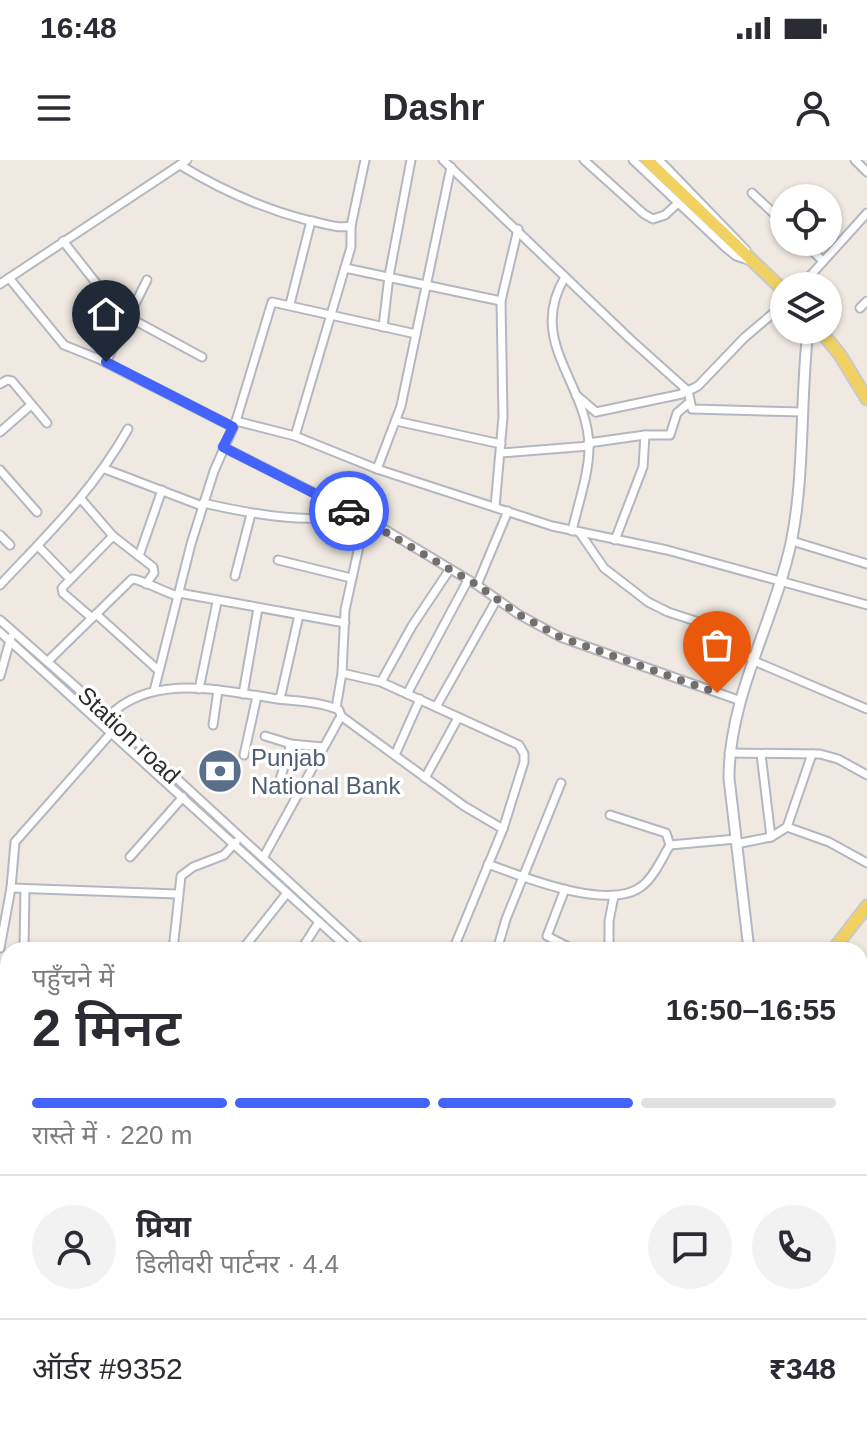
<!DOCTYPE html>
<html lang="hi">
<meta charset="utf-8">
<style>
:root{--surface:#fff;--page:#f2f2f3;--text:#2b2b33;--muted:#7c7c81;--line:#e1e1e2;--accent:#4264fb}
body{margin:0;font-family:Arial,"Noto Sans Devanagari",sans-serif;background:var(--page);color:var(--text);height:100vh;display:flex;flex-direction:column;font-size:30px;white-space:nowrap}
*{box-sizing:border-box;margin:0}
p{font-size:26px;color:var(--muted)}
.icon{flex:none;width:44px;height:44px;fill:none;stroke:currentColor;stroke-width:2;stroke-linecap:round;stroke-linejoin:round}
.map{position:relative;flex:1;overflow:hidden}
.details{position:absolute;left:0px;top:782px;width:868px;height:496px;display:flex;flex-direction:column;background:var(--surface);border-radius:24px 24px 0 0;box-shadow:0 2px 6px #0004}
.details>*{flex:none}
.buttons{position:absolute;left:770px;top:24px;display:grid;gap:16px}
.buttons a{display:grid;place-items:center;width:72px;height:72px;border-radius:50%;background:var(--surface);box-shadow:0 2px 6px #0004;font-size:40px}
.pin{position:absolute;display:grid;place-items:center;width:68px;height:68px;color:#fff;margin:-82px -34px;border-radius:50% 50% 50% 0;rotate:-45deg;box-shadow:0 0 8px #0007}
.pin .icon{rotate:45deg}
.courier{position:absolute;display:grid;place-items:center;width:80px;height:80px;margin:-40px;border:6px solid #4264fb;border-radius:50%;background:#fff;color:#222;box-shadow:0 2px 10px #0007}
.headline em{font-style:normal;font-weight:600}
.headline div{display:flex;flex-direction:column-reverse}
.headline{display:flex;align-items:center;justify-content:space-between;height:136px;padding:0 32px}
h1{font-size:52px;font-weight:600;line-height:60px}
.bar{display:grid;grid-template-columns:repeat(4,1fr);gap:12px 8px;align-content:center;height:96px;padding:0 32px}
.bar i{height:10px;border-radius:6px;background:var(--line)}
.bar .on{background:var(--accent)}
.bar p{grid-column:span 4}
.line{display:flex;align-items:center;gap:20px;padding:0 32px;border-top:2px solid var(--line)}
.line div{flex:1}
.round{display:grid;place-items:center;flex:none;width:84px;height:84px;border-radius:42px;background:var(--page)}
.status{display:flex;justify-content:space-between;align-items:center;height:56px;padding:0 40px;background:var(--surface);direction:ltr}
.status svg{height:22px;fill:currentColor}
header{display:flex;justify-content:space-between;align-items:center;height:104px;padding:0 32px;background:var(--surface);font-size:36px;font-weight:600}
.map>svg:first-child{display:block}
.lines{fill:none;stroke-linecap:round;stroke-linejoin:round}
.minor-casing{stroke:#b4b7c1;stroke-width:11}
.tertiary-casing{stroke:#b4b7c1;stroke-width:13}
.primary-casing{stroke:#c9c9c9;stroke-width:15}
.minor{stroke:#fff;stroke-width:7}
.tertiary{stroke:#fff;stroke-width:9}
.primary{stroke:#f2d163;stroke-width:11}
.done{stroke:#726f6d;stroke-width:8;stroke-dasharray:0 14.4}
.route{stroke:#4264fb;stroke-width:10}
.labels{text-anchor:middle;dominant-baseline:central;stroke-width:7;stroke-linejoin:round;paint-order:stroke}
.street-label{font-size:24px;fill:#2e2e2e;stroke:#fff}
.service-label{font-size:24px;fill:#4e5e75;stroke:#fff;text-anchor:start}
</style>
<div class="status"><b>16:48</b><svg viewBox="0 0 49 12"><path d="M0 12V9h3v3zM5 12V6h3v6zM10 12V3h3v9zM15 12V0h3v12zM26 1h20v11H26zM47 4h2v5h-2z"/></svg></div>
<header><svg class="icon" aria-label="menu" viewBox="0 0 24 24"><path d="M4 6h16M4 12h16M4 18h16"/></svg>Dashr<svg class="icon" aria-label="person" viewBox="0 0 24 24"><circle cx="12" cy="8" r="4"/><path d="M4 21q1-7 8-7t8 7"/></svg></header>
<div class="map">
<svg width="867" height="1278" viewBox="0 0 867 1278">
<rect width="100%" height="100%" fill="#efe9e1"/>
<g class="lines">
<g class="minor-casing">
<g id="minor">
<path d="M443,0L630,179L688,231L698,226L744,178L784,144"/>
<path d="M584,0L644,54L653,59L665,55L678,43"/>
<path d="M633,0L725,87L736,96L748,100"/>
<path d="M659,0L746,90"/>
<path d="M855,0L867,12"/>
<path d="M180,5C221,30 261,48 307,60C322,63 337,69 351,66"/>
<path d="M752,33L784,63"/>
<path d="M63,81L119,152L202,197"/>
<path d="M803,82L823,101"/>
<path d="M345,108L501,141"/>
<path d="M565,117C526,182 588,223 589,287C589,314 578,344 572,371"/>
<path d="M9,118L64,185L99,199L233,267"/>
<path d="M0,124L187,0"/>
<path d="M801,126L867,53"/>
<path d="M290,144L311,61"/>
<path d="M860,148L867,141"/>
<path d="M383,167L389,116L411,0"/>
<path d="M106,202L147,120"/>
<path d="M0,224L7,220L12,221L47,263"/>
<path d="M688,231L692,249L802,252"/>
<path d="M576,235L596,252"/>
<path d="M596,252L682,234L685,229"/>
<path d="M236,261L295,276L377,309L552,366L667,390L867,445"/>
<path d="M396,261L501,284"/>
<path d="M0,272L31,245"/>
<path d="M645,275H670L677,253L690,242"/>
<path d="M295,276L351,87V66L365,0"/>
<path d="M588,283L645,275L643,307L615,380"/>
<path d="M223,287L374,363L477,425L518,454L560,477L741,541"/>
<path d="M501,293L589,286"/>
<path d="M105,309L202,346"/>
<path d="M377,309L401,246L451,7"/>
<path d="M0,310L37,352"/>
<path d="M81,339L113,376L153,407L154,413L146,424"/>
<path d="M203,343C238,351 318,368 349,351"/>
<path d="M495,347L503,257L501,141L518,69"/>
<path d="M580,373L604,408L648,442L668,452L717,468L754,501L867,549"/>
<path d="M0,375L10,385"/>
<path d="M792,381L867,404"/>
<path d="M38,386L70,419"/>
<path d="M139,396L162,330"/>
<path d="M278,400L351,418"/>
<path d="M235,416L251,354"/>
<path d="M0,425C48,374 93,331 128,269"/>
<path d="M477,425L508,351"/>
<path d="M179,433L345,463"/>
<path d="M96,454L158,510"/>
<path d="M92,458L63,433L62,428L113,376"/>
<path d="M0,460L109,556L363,790"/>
<path d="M0,472L350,790"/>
<path d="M48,501L132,419C141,419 166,433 178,436"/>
<path d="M342,513L381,522L519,585L524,594V602L503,669L453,790"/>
<path d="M0,516L11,477"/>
<path d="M381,522L412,466L450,409"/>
<path d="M199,529L217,442"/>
<path d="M154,531L191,384L214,311L236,261L272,142L416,174"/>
<path d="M243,534L258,448"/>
<path d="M407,534L468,420"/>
<path d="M280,539L299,455"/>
<path d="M436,547L497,439"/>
<path d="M336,548L342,513L345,450L365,359"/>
<path d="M109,556C152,512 224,531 278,539C297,541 321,542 339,550L341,556L263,698"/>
<path d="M341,556L464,646L503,669"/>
<path d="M213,565L218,530"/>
<path d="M265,576L291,584L323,587"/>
<path d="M729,593L820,594L838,599L867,615"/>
<path d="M761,594L771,677"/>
<path d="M244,595L257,536"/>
<path d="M395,595L420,539"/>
<path d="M425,618L458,558"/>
<path d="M278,626L291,584"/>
<path d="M787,667L829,682L867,703"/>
<path d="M736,684L771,677L787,667L812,594"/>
<path d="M670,685L736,679"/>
<path d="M130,697L183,637"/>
<path d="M488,704C523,717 610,752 642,726C654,717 662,698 670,685L666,673L610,655"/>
<path d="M11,728L177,734"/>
<path d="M565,729L547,776L574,790"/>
<path d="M0,788L11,728L15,682L112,572"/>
<path d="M24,790L25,729"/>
<path d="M173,790L181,716L193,707L224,695L236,682"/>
<path d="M242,790L287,733"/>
<path d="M301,790L319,762"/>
<path d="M497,790L506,759L561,623"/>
<path d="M609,790V761L614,736"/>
<path d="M860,838L867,843"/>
<path d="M860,921L867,923"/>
<path d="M860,991L867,994"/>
<path d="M0,1014H8"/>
<path d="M0,1048H8"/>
<path d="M0,1100H8"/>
<path d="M860,1144L867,1147"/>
<path d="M0,1253L8,1252"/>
<path d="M34,1270L35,1278"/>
<path d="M74,1270V1278"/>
<path d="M624,1270L630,1278"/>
<path d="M139,1278V1270"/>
</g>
</g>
<g class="tertiary-casing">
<g id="tertiary">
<path d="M749,790L729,618C729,536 774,462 791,383C805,316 800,239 808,170"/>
<path d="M0,950H8"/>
</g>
</g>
<g class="primary-casing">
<g id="primary">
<path d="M647,0L784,131"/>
<path d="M820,170L840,195L867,239"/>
<path d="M833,790L867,746"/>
<path d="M716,1278L717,1270"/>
</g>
</g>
<use href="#minor" class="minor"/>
<use href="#tertiary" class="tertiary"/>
<use href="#primary" class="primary"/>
</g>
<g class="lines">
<path class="done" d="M349,351L477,425L518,454L560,477L717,533"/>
<path class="route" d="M106,202L233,267L223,287L349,351"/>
</g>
<defs>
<g id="bank-disc" transform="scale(2.3)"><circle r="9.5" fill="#5c6f8a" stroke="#fff"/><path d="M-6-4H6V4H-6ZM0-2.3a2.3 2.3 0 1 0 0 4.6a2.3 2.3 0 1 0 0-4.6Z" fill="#fff"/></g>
</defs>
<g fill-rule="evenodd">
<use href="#bank-disc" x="220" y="611"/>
</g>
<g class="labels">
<g class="street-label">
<text transform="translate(129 575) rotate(43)">Station road</text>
</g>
<g class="service-label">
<text x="251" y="597">Punjab<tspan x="251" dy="28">National Bank</tspan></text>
</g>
</g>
</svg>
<div class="buttons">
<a><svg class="icon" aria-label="locate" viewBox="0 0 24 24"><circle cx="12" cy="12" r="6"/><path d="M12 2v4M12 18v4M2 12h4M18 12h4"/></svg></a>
<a><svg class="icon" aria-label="layers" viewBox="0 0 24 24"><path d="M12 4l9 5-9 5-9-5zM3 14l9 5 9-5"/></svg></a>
</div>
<div class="pin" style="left:717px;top:533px;background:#ea580c"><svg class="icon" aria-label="bag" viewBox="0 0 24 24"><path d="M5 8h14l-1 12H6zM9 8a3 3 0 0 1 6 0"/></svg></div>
<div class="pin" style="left:106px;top:202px;background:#1f2937"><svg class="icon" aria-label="home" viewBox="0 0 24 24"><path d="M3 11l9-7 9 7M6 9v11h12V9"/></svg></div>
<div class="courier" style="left:349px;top:351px"><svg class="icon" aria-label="car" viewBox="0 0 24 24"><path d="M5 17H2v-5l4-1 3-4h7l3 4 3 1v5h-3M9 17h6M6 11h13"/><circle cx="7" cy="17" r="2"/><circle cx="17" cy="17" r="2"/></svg></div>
<section class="details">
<div class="headline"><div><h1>2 मिनट</h1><p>पहुँचने में</p></div><em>16:50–16:55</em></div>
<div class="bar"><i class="on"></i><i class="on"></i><i class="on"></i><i></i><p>रास्ते में · 220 m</p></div>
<div class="line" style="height:144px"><a class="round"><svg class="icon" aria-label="person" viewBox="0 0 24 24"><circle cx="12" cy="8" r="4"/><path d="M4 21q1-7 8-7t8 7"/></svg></a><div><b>प्रिया</b><p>डिलीवरी पार्टनर · 4.4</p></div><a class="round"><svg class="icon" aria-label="chat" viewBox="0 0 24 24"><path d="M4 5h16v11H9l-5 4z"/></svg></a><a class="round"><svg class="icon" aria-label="phone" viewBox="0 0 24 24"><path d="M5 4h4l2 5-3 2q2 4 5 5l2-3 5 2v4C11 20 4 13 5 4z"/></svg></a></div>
<div class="line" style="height:104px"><div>ऑर्डर #9352</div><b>₹348</b></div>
</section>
</div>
